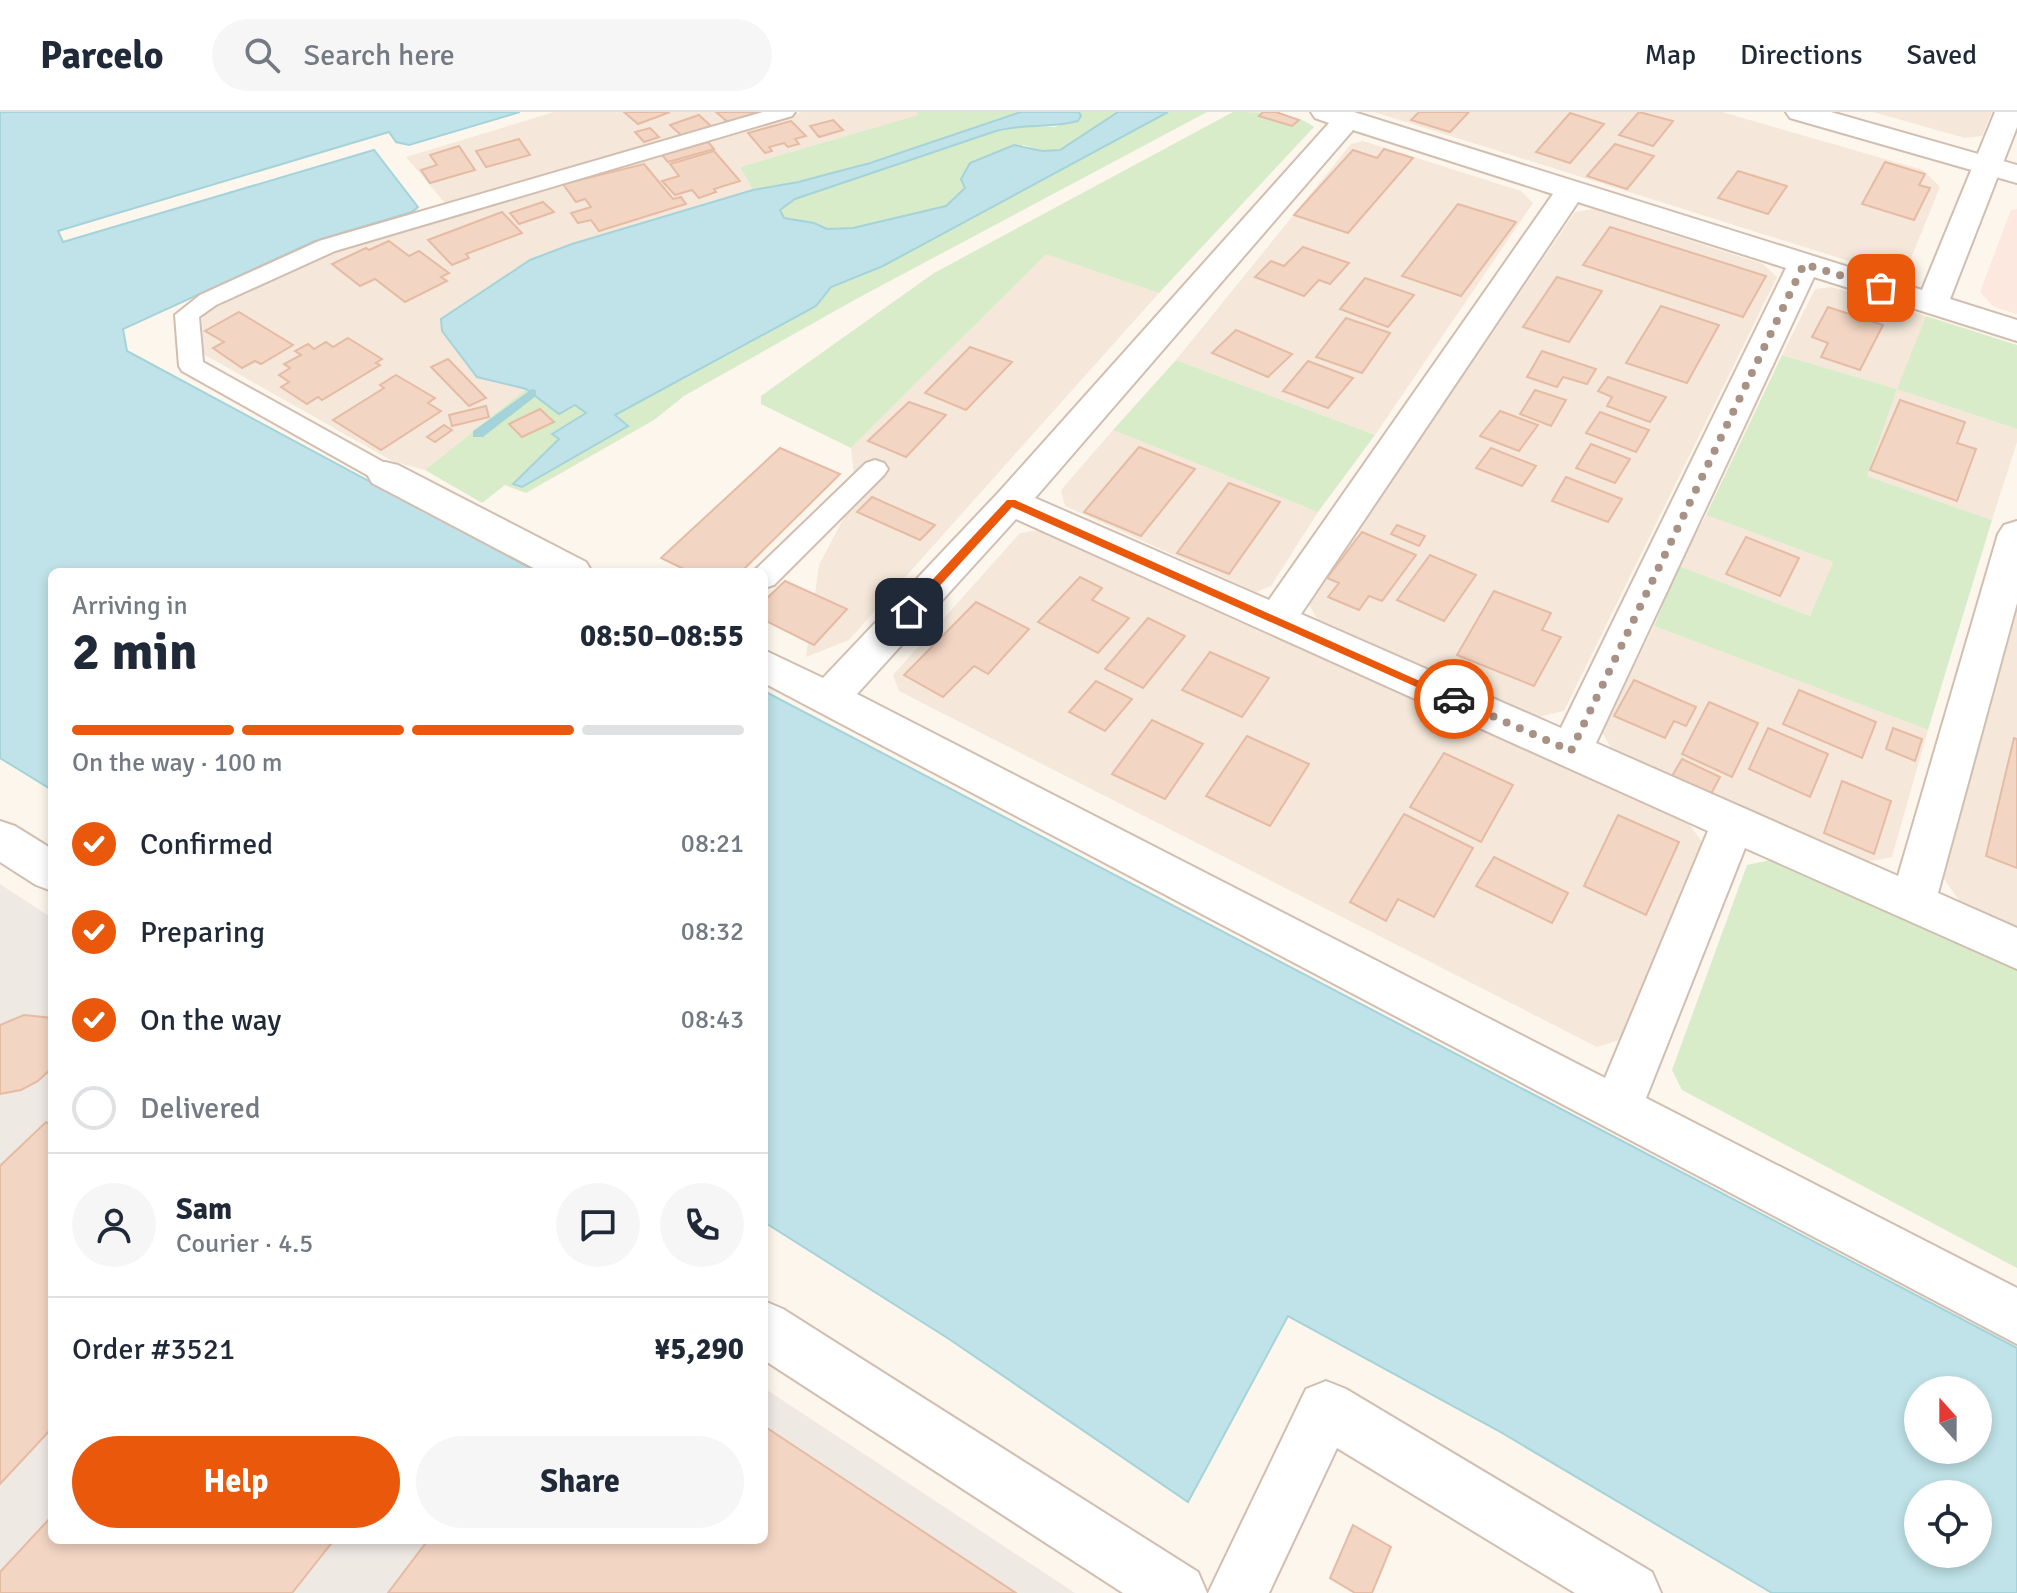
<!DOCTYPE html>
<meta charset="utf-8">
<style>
:root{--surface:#fff;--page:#f6f6f7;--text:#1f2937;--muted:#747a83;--line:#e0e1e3;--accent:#ea580c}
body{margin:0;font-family:Signika,sans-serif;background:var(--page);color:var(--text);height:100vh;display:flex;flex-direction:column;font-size:30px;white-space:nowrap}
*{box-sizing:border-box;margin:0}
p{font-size:26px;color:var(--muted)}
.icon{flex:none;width:44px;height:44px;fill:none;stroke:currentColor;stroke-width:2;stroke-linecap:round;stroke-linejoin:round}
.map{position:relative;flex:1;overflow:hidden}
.side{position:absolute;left:48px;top:456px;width:720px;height:976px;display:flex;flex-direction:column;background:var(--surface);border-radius:12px;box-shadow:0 4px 12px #0003}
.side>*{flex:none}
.needle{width:52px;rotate:339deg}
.buttons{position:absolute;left:1904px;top:1264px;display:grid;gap:16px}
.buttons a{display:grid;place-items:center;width:88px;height:88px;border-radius:50%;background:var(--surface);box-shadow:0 4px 12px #0003;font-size:40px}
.pin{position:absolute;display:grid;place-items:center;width:68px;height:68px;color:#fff;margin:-34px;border-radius:16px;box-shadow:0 4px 12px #0006}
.courier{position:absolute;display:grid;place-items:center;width:80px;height:80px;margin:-40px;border:6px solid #ea580c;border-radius:50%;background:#fff;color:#222;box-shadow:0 2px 10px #0007}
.summary em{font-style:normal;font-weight:700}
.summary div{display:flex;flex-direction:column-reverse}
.summary{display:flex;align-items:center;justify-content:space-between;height:136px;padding:0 24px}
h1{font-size:52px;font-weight:700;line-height:60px}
.bar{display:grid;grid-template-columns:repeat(4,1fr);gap:12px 8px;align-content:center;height:96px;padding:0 24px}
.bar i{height:10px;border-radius:6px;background:var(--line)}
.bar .on{background:var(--accent)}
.bar p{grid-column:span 4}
.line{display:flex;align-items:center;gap:20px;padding:0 24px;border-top:2px solid var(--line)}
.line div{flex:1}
.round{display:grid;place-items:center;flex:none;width:84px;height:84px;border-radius:42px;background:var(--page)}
ol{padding:0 24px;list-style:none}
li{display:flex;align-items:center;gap:24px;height:88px}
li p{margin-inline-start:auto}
li .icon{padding:8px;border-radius:50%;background:var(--accent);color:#fff;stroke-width:4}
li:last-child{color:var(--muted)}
li i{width:44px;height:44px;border:4px solid var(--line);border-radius:50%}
.action{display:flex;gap:16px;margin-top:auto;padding:16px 24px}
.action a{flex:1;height:92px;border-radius:48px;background:var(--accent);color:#fff;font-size:32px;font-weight:700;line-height:92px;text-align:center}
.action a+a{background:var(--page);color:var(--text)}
header{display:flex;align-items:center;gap:48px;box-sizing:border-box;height:112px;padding:0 40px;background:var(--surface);border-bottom:2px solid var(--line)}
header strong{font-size:38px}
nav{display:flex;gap:44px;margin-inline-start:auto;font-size:28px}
.search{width:560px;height:72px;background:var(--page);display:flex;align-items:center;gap:20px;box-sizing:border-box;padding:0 28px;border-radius:44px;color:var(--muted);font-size:30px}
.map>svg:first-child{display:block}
.residential{fill:#f5e8da}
.commercial{fill:#fde8e0}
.industrial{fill:#efe9e4}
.green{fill:#d8ecc9}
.water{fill:#bfe3e8;stroke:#a5d3da;stroke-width:2;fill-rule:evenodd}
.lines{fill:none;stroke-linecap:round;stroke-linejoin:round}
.stream{fill:#a5d3da;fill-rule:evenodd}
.building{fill:#f3d5c3;stroke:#e6bba3;stroke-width:2}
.service-casing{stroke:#d1beb0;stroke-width:4}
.minor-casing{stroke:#d1beb0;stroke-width:4}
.tertiary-casing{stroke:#d1beb0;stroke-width:4}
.service{fill:#fff;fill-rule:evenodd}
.minor{fill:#fff;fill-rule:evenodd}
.tertiary{fill:#fff;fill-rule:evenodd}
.route{fill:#ea580c}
.done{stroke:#a89285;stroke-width:8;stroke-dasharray:0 14.4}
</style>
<header>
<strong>Parcelo</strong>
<div class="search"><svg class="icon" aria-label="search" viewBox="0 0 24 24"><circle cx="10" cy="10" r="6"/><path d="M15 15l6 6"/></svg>Search here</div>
<nav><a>Map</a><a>Directions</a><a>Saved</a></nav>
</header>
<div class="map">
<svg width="2017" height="1481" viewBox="0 0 2017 1481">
<rect width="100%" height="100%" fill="#fdf6ec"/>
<g class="residential">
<path d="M554,0H768L445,91L406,45Z"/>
<path d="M802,0H916L919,3L740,55L753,78L572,132L530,148L468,249L477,265L526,277L425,358L392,349L203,242L202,198L316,144L520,80Z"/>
<path d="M1374,0H1722L1923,58L1940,75L1907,156L1887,161Z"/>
<path d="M1873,0H1992L1982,24L1965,26Z"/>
<path d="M1363,29L1521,79L1533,91L1375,323L1176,248L1351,32Z"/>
<path d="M1593,97L1763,152L1777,165L1564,599L1537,605L1319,510L1308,491L1575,100Z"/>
<path d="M1046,141L1159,181L849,528L806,545L819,453L856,382L851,336Z"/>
<path d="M1832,175L1926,204L1898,277L2017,317V330L1992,408L1867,364L1897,277L1782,243L1815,177Z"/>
<path d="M1113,318L1318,400L1271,474L1256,480L1065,394L1061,378Z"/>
<path d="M1706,403L1833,450L1810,504L1679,454Z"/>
<path d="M1046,417L1689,712L1705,734L1620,928L1597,935L899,579L893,563L1020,421Z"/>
<path d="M2017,493V817L1963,794L1944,767Z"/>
<path d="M1654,514L1928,618L1892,745L1867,750L1615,643L1602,620Z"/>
</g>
<path class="commercial" d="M2017,97V202L1994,195L1980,180L2011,98Z"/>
<path class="industrial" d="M0,772L52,806V1428H764V1276L1075,1481H0Z"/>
<g class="green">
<path d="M916,0H1021C932,30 845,62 753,78L740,55L918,3Z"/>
<path d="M1079,0H1118L1060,38L1042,39L1023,33L965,76L946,94L853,116L827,117L814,111L784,106L780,98L795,87L996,19L1010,15H1055L1081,4Z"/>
<path d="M1168,0H1207L858,186L684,284L654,308L526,381L505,373L482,391L425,358L526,277L559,302L575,293L586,301L552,321L559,327L514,371L627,313L614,303L816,194L831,175L883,154Z"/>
<path d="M1233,0C1259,0 1296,0 1314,15L1159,181L1046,142L851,336L761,292V284L934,161Z"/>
<path d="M1926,204L2017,233V317L1897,277L1867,364L1992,408L1928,618L1654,514L1679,454L1810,504L1833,450L1706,403L1782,243L1897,277Z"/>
<path d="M1176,248L1375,323L1318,400L1113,318Z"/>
<path d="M1771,748L2017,856V1156L1682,978L1672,958L1747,753Z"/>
</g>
<g class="water">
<path d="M0,0H520L409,33L396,30L389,20L58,119L63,130L374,38L418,95L412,100L315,129L123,217L127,239L538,460H52V678L0,646Z"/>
<path d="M1021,0H1079L1081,4L1078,9C1050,17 1023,11 996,19L795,87L780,98L784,106L814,111L827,117L853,116L946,94L965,76L961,67L970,51L1014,33L1042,39L1060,38L1118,0H1168L883,154L831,175L816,194L615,303L628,314L522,375L513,372L559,327L552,322L586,301L575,293L559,302L526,277L477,265L442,219L441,207L530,148L572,132L753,78L798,70L870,51Z"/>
<path d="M764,579L2017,1236V1481H1772L1497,1318L1288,1204L1188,1390L949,1227L764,1110ZM1978,1278V1338H1918V1278ZM1978,1382V1442H1918V1382Z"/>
</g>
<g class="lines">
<path class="stream" d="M532,277L536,278V284L483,325H473V319Z"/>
</g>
<g class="building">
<path d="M624,0H670L638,12Z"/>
<path d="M716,0H759L729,11Z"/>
<path d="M1263,0H1276L1299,8L1292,14L1259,4Z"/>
<path d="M1419,0H1469L1450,20L1411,8Z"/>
<path d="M1639,0L1673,9L1653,34L1619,23Z"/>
<path d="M1570,1L1604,12L1570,51L1536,40Z"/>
<path d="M699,3L711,14L682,24L670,13Z"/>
<path d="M833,8L843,18L819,25L810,14Z"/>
<path d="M791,9L806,24L795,27L799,32L788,35L784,31L769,35L772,39L765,41L748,21Z"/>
<path d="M650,16L659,25L644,30L635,20Z"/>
<path d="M519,27L530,43L486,55L476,39Z"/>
<path d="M708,30L714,37L668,50L662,43Z"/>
<path d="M1615,32L1654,44L1627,77L1587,64Z"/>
<path d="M459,34L475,58L430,71L421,58L437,53L430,43Z"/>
<path d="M1384,37L1413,46L1348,121L1294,103L1353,38L1377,46Z"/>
<path d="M714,39L740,69L714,77L716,80L699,86L692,78L675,83L662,69L679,64L670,52Z"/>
<path d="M1885,50L1925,62L1919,73L1930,76L1914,108L1862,92Z"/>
<path d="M644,52L673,87L681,85L686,92L599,119L591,108L578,111L571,101L591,95L585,87L576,90L563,72Z"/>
<path d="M1738,59L1787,74L1768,102L1718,86Z"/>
<path d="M543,90L554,100L519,112L510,101Z"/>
<path d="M1458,92L1516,110L1461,184L1402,164Z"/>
<path d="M502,100L522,121L466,142L469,146L452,153L428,128Z"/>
<path d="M1610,115L1766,164L1743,205L1583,153Z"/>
<path d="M389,129L409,144L419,139L449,161L441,165L447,169L405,190L375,167L360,174L332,152L366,136L369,138Z"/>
<path d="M1303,135L1349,151L1330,172L1319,168L1304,184L1255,165L1271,149L1284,154Z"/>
<path d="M1557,165L1602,179L1569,230L1523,215Z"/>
<path d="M1365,166L1414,183L1388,215L1340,197Z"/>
<path d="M1661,194L1719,213L1687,271L1626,251Z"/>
<path d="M1828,195L1883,213L1860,258L1821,245L1828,231L1812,225Z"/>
<path d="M239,200L293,233L261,252L255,249L242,256L213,236L224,230L205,219Z"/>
<path d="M1346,206L1390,221L1362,261L1316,245Z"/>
<path d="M1236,218L1292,242L1268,265L1212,241Z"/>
<path d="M348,226L382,247L376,251L380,253L322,288L318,285L307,292L281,275L289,270L279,263L290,256L284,252L301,243L295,239L308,232L314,237L326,230L333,235Z"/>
<path d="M970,235L1012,250L966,298L925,281Z"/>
<path d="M1542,239L1596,257L1587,272L1563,265L1557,275L1527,265Z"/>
<path d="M448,247L486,286L469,294L431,255Z"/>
<path d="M1308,249L1353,266L1328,296L1283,279Z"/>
<path d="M396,263L435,286L428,291L441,299L381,338L333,308L384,276L380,273Z"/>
<path d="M1608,265L1666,285L1650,310L1607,294L1612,285L1598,279Z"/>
<path d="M1535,278L1566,288L1551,314L1520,302Z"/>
<path d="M1900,288L1965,310L1957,331L1976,337L1957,389L1870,358Z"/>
<path d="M909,290L946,303L906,345L868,329Z"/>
<path d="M486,294L489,305L452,314L449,303Z"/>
<path d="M540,297L554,310L522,325L509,312Z"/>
<path d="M1500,299L1538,313L1519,339L1480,324Z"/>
<path d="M1600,300L1649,318L1636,340L1586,321Z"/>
<path d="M444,313L452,318L435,330L427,325Z"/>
<path d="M1591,332L1630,347L1615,371L1576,356Z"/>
<path d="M1139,335L1195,357L1141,424L1084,400Z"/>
<path d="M780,336L840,362L741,460H690L661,446Z"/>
<path d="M1491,336L1536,354L1522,374L1476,356Z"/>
<path d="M1566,365L1622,387L1608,410L1552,389Z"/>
<path d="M1229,371L1280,390L1229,462L1177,441Z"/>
<path d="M872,385L935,413L920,428L857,400Z"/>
<path d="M1397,413L1425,424L1419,434L1391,422Z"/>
<path d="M1362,420L1416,443L1382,489L1369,484L1359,498L1328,485L1339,471L1327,466Z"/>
<path d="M1746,425L1799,446L1780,484L1726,462Z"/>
<path d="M1430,443L1476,463L1444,509L1397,488Z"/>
<path d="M1080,465L1102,476L1092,488L1129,506L1098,541L1038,510Z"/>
<path d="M785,469L847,497L814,533L764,508V489Z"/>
<path d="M1494,479L1551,501L1542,518L1561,525L1534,574L1457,543Z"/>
<path d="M976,490L1029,517L988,562L974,554L943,585L904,563Z"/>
<path d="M1148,506L1185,524L1143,576L1105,557Z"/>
<path d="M1210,540L1269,566L1242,605L1182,578Z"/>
<path d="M1634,568L1696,595L1686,614L1674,609L1665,626L1614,604Z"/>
<path d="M1096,569L1132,587L1105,619L1069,600Z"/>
<path d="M1799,578L1876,610L1862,646L1783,612Z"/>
<path d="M1709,590L1758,611L1732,665L1682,642Z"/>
<path d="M1152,608L1203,632L1165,687L1112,662Z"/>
<path d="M1768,616L1828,642L1810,685L1749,657Z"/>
<path d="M1893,616L1922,627L1915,649L1886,637Z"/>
<path d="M1247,624L1309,652L1270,714L1206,684Z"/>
<path d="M2014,626L2017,627V756L1986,744Z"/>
<path d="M1444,641L1513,673L1481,730L1410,695Z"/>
<path d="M1682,647L1720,665L1711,682L1672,664Z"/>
<path d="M1842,669L1891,689L1874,742L1824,721Z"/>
<path d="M1404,702L1473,736L1434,805L1398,787L1386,809L1350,790Z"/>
<path d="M1618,703L1679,730L1646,803L1584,774Z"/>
<path d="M1494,745L1568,781L1552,811L1476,774Z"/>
<path d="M24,903L52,906V956L38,969L21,978L0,982V913Z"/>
<path d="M46,1010L52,1014V1316L0,1372V1054Z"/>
<path d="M764,1314L1016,1481H388L428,1428H764Z"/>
<path d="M52,1404V1428H334L292,1481H0V1460Z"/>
<path d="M1353,1413L1391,1435L1372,1481H1355L1330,1466Z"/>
</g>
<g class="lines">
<g class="service-casing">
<g id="service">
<path d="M763,0H795L792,4L335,139L216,193L199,205L203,250L394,356L398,362L394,368L385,371L376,368L182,259L179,254L175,203L200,183L319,129Z"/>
<path d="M875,348L884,351L888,357L884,363L774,473L764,476V460L754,459L866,351Z"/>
</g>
</g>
<g class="minor-casing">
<g id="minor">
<path d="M1311,0H1354L1922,178L1995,0H2017V15L1950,187L2017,208V229L1814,165L1596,631L1898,764L1998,422L2004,413L2017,409V491L1938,781L2017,816V857L1745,736L1646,986L2017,1176V1232L764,571V538L823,566L998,381L1329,11L1315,6ZM1353,18L1553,82L1269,488L1035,386ZM1578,90L1786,156L1561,616L1301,502ZM1016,407L1708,719L1605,966L857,582Z"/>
<path d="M385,350L398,353L586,450L592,460H541L372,371L367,362L372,353Z"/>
<path d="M0,709L15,714L52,737V779L36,773L0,750Z"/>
<path d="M764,1189L783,1197L1198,1460L1207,1481H1123L764,1248Z"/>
<path d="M1326,1269L1346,1277L1652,1460L1661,1481H1575L1337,1336L1269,1481H1208L1306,1277Z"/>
</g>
</g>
<g class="tertiary-casing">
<path id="tertiary" d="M1786,0H1831L2017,53V71L1790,6Z"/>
</g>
<use href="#service" class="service"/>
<use href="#minor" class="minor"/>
<use href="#tertiary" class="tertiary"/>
</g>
<path class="route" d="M1007,388H1015L1460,587L1458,590H1450L1012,395L913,503H905V497Z"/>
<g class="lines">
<path class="done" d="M1454,587L1571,639L1804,152L1881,176"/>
</g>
</svg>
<div class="buttons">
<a><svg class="needle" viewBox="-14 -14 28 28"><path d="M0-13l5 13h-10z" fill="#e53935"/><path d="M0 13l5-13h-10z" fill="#747a83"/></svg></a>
<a><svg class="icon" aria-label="locate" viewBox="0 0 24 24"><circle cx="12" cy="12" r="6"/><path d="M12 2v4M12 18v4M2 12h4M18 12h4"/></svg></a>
</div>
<div class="pin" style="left:1881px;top:176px;background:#ea580c"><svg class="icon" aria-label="bag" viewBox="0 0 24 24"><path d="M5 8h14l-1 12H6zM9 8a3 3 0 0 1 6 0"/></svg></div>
<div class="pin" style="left:909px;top:500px;background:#1f2937"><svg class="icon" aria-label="home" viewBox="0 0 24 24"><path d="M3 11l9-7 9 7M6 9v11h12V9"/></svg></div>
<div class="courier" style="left:1454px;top:587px"><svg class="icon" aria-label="car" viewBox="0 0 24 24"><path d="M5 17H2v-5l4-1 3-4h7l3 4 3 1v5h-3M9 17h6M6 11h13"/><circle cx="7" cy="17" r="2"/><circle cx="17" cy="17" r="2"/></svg></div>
<section class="side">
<div class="summary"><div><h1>2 min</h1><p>Arriving in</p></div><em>08:50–08:55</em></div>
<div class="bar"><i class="on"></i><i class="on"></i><i class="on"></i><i></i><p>On the way · 100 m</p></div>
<ol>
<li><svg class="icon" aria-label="check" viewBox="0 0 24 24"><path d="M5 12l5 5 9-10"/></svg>Confirmed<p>08:21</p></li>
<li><svg class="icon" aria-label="check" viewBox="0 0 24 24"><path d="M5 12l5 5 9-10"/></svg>Preparing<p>08:32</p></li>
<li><svg class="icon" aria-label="check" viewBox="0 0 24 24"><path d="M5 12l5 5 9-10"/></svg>On the way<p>08:43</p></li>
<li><i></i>Delivered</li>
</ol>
<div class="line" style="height:144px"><a class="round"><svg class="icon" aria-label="person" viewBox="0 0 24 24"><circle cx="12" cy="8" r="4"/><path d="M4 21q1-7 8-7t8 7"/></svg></a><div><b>Sam</b><p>Courier · 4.5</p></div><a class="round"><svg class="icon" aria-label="chat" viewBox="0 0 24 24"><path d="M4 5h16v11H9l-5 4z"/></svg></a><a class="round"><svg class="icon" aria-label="phone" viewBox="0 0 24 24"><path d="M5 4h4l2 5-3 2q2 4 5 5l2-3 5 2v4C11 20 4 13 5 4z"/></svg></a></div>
<div class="line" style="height:104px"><div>Order #3521</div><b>¥5,290</b></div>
<div class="action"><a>Help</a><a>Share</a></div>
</section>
</div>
